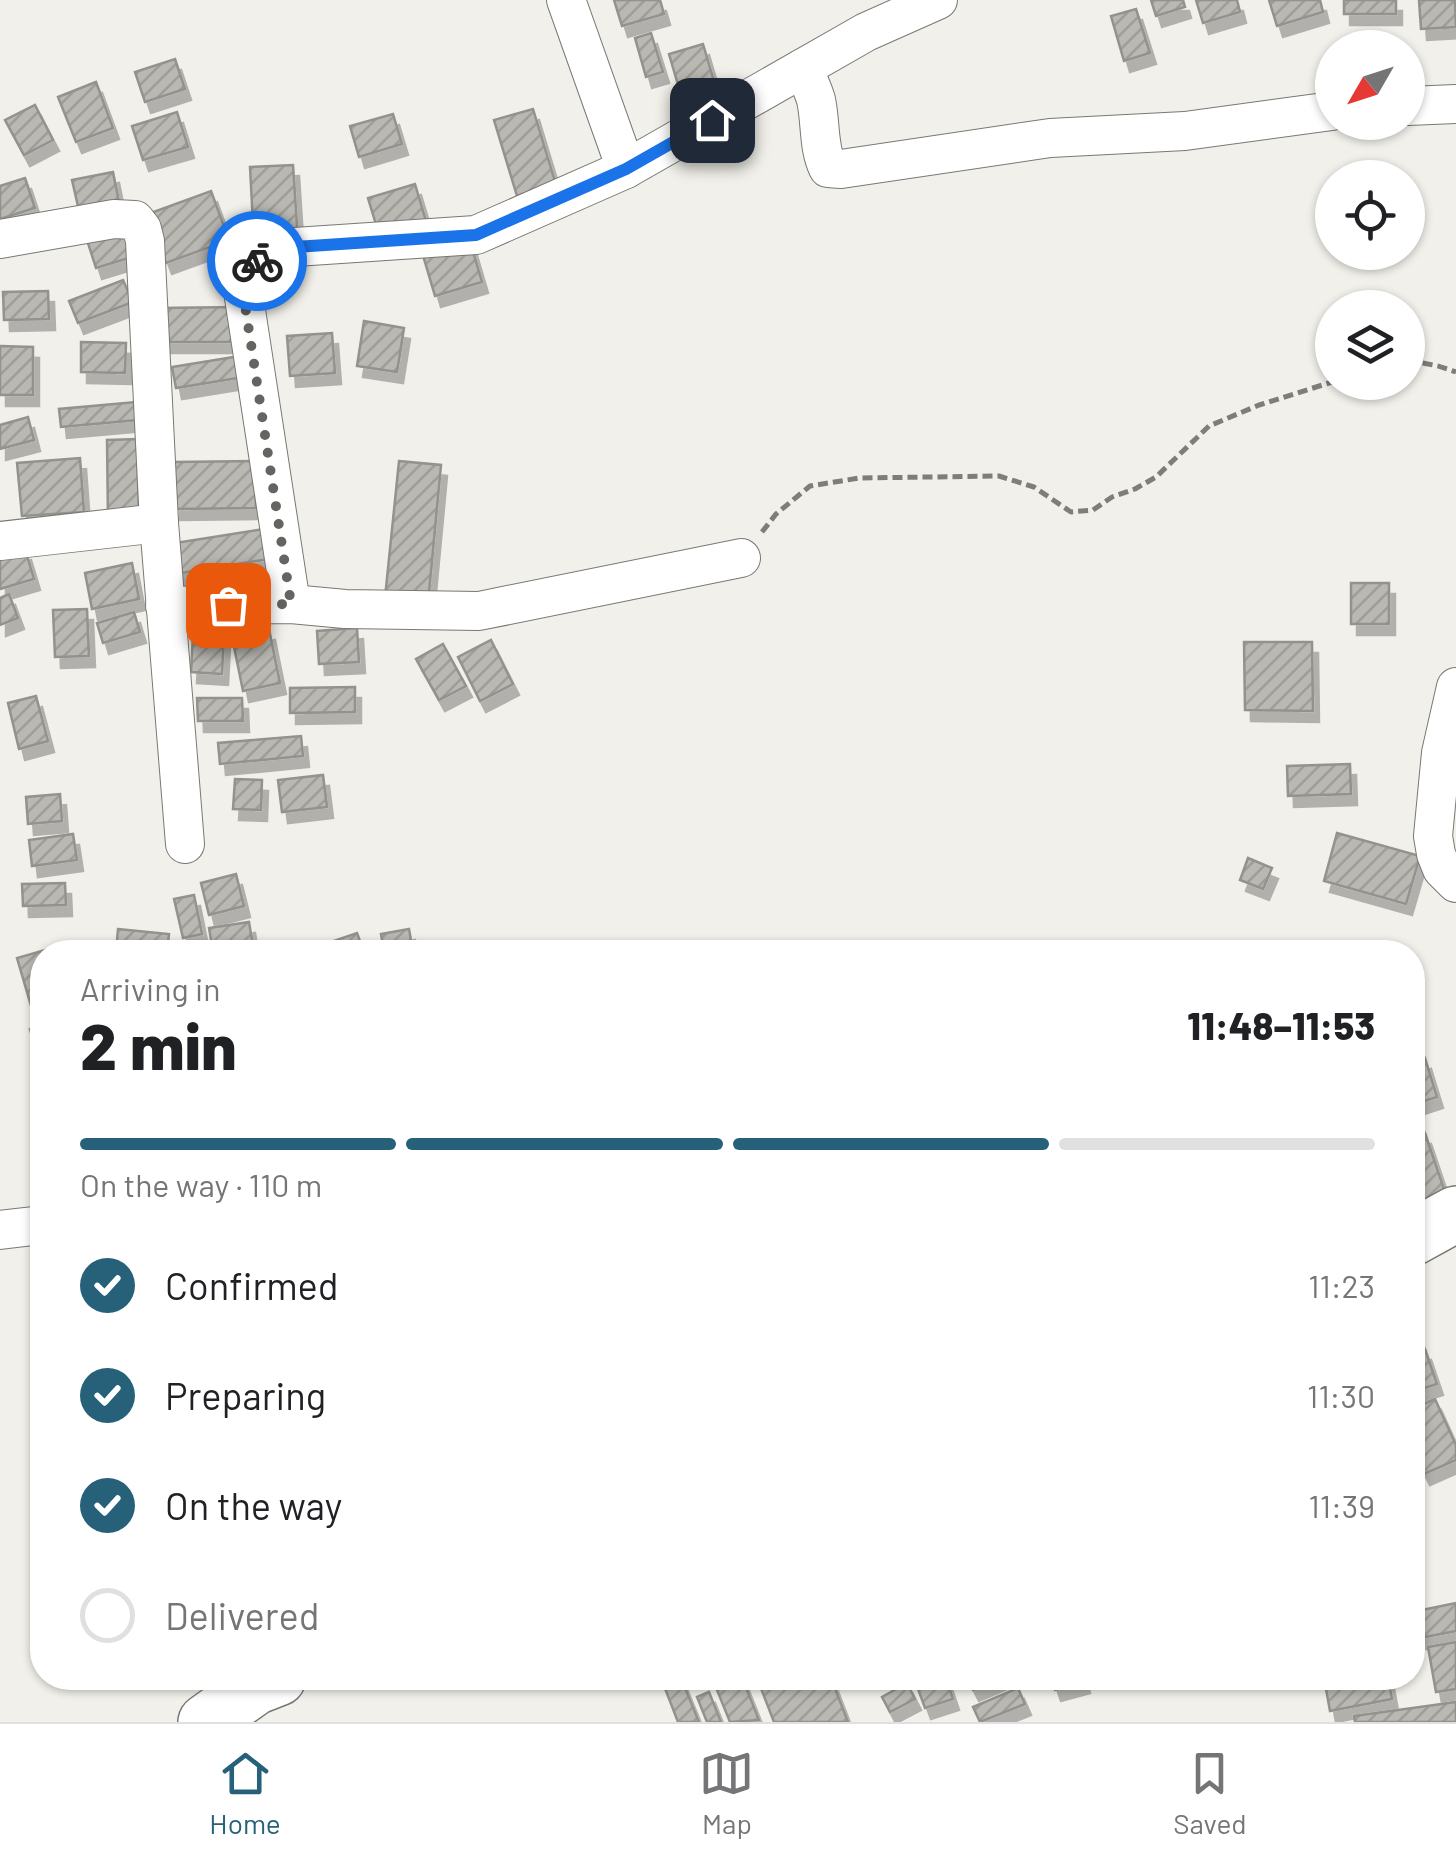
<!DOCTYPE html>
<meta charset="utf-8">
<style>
:root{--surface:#fff;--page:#f2f2f2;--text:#202124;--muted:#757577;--line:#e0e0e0;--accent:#266179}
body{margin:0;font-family:Barlow,sans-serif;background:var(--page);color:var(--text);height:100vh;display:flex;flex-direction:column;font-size:38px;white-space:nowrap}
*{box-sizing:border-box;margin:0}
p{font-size:32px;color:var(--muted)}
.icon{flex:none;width:55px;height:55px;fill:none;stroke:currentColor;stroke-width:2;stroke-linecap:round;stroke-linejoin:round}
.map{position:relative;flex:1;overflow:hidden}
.panel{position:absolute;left:30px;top:940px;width:1395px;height:750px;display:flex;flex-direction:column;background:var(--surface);border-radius:40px;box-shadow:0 2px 8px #0004}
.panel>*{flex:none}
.needle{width:65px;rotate:231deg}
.fabs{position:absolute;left:1315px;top:30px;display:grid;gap:20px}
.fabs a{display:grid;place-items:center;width:110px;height:110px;border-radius:50%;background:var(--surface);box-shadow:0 2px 8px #0004;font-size:50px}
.pin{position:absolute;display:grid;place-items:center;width:85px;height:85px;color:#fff;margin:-42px;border-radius:20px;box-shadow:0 5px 15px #0006}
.courier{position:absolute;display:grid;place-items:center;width:100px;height:100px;margin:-50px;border:8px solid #1a73e8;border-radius:50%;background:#fff;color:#222;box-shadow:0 2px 12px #0007}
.headline em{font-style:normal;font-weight:800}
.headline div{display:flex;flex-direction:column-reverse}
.headline{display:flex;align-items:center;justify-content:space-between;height:170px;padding:0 50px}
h1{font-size:65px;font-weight:800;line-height:75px}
.bar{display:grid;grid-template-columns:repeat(4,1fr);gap:15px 10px;align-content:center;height:120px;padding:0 50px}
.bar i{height:12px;border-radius:8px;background:var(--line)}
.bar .selected{background:var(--accent)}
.bar p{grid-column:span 4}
ol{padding:0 50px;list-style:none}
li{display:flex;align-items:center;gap:30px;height:110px}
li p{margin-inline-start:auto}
li .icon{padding:10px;border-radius:50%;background:var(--accent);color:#fff;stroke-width:4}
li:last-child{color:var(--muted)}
li i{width:55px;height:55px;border:5px solid var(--line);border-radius:50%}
.dock{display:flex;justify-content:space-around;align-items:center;height:140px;border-top:2px solid var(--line);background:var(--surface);font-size:28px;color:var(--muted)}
.dock a{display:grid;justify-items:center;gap:5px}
.dock .selected{color:var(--accent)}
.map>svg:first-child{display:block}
.building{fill:url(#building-hatch);stroke:#93928c;stroke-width:2.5;filter:url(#shadow)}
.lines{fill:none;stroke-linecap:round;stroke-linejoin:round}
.minor-casing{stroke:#797872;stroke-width:40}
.trunk-casing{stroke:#797872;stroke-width:58}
.path{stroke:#7e7d79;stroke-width:5;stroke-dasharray:10 5;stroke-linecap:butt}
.minor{stroke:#fff;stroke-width:38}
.trunk{stroke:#fff;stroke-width:55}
.done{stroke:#656461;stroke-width:10;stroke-dasharray:0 18}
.route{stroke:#1a73e8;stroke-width:12}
</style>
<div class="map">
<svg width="1456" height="1722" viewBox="0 0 1456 1722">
<defs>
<pattern id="building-hatch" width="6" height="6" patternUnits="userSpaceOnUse" patternTransform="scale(2.5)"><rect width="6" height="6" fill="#b9b8b2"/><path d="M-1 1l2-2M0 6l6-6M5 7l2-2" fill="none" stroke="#9e9e98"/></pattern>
<filter id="shadow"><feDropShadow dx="6" dy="11" stdDeviation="0" flood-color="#0004"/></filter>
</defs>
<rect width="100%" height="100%" fill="#f1f0ea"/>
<g class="building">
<path d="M614,0H660L664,14L622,26Z"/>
<path d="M1151,0H1183L1185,7L1156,16Z"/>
<path d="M1196,0H1237L1240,12L1203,23Z"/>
<path d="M1269,0H1320L1323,12L1277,26Z"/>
<rect x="1344" y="0" width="52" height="14"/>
<path d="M1419,0H1455L1456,27L1421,29Z"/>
<path d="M1136,9L1150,53L1124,61L1111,16Z"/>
<path d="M651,33L663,72L646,77L635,38Z"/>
<path d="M703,44L715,85L681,95L669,54Z"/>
<path d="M175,59L185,89L145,102L135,72Z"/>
<path d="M96,82L113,128L76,142L58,97Z"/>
<path d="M35,105L53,140L24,155L5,120Z"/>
<path d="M533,109L556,185L517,196L494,120Z"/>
<path d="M177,112L188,147L143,160L132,126Z"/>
<path d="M393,114L402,144L359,157L350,126Z"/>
<path d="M293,165L298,241L254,243L250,167Z"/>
<path d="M113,172L120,207L80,215L72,180Z"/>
<path d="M25,178L35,208L0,219V186Z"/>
<path d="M415,184L428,228L381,241L368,198Z"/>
<path d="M211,191L229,240L166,263L148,214Z"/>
<path d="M123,229L132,257L96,268L87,240Z"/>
<path d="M469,238L482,282L435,296L422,252Z"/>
<path d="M123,280L133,302L78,323L69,301Z"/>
<path d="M48,291L49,319L4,320L3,292Z"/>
<path d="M236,307V342H160L159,308Z"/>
<path d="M364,321L404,328L397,372L357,366Z"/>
<path d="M332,333L335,373L290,376L287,336Z"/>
<path d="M81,342L126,343L125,373L81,372Z"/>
<path d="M0,346L33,347V395H0Z"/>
<path d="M240,356L244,377L176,388L172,367Z"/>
<path d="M147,401L149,419L61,427L59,409Z"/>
<path d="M28,417L34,440L0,449V425Z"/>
<path d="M137,439L139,520H108L107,440Z"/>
<path d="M80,458L84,512L22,516L17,463Z"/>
<path d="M255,461L256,508L174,509V462Z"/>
<path d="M399,461L441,465L428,603L385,598Z"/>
<path d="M264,529L269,559L175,574L169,544Z"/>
<path d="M25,549L34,579L0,589V556Z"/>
<path d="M132,563L139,599L92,609L85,573Z"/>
<rect x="1351" y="583" width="38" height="41"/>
<path d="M9,594L18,618L0,625V598Z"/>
<path d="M87,609L89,656L55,657L53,610Z"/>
<path d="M134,612L140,632L103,643L97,623Z"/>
<path d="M357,628L359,662L319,664L317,631Z"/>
<path d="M269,629L280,683L243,691L232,637Z"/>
<path d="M193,634L224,635L222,674L191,672Z"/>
<path d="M491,640L513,684L480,701L458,657Z"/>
<path d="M1244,642H1312L1313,711L1245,710Z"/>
<path d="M443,644L466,686L439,700L416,659Z"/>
<path d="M355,687V712L290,713V688Z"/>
<path d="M36,696L48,741L19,749L8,703Z"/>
<path d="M197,698H242L243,721H198Z"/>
<path d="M301,736L303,756L220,764L218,743Z"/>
<path d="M1350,764L1351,794L1288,796L1287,766Z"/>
<path d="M323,775L327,807L282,812L278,780Z"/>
<path d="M235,779L262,780L261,810L233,809Z"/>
<path d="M60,794L62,821L28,824L26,797Z"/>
<path d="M1337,833L1420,856L1406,904L1324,881Z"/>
<path d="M73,834L77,860L32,866L29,840Z"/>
<path d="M1248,858L1272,868L1263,889L1240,880Z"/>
<path d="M236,874L244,906L209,915L201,883Z"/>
<path d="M65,883L66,905L23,906L22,884Z"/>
<path d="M194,895L202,934L183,938L174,899Z"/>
<path d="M249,922L254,952H213L209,928Z"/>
<path d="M118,929L169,934L167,952H116Z"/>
<path d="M409,929L413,952H384L381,934Z"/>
<path d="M357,933L364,952H325L322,945Z"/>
<path d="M73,942L76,952H42V1005L32,1009L17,958Z"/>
<path d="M42,1025V1056L38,1058L30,1029Z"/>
<path d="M1425,1058L1437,1097L1412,1105V1063Z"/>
<path d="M1425,1133L1446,1195L1412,1206V1137Z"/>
<path d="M1425,1349L1437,1384L1412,1392V1353Z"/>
<path d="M1435,1399L1456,1445V1460L1424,1474L1412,1449V1409Z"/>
<path d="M1456,1603V1631L1415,1639L1412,1612Z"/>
<path d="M1456,1642V1689L1436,1692L1428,1647Z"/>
<path d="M661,1678H681L699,1722H678Z"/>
<path d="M757,1678H831L848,1722H774Z"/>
<path d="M914,1678H946L953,1699L925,1708Z"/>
<path d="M967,1678H1001L973,1690Z"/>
<path d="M1051,1678H1083L1084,1682L1055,1690Z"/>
<path d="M1324,1678H1388L1392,1699L1330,1711Z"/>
<path d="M743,1680L759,1720L730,1722L717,1690Z"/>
<path d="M907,1683L915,1699L890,1712L882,1697Z"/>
<path d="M1018,1688L1025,1704L980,1722L973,1707Z"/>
<path d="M709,1692L721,1722H707L697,1697Z"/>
<path d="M1456,1702V1722H1355L1354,1716Z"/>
</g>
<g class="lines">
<g class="minor-casing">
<g id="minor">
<path d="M566,0L626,169"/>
<path d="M803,68C807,78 813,89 816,100C821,122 818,148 828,168L841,169L1050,138L1185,131L1332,111"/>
<path d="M1408,106L1456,104"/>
<path d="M0,239L114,219L135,220L142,229L145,241L159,523L185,844"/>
<path d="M0,541L159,523"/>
<path d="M291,604L243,291C249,266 255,258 280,248L476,235L626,169L866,32L938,0"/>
<path d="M165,606L291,604L345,609L479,611L741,558"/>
<path d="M1456,687L1441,753L1433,836L1436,854L1442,869L1456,883"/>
<path d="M0,1230L42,1225"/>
</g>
</g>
<g class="trunk-casing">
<g id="trunk">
<path d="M1412,1238L1456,1214"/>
<path d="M206,1722L255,1687L278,1678"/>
</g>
</g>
<g class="path">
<path d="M1408,360L1438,366L1456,372"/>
<path d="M762,532L776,514L810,486L859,478L999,476L1034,487L1071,512L1093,510L1112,497L1135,489L1156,477L1209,426L1259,405L1332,382"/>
</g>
<use href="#minor" class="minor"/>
<use href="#trunk" class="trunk"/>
</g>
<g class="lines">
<path class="done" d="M228,605L291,604L243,292L248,270L257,261"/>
<path class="route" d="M257,261L263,254L280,248L476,235L626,169L712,120"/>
</g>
</svg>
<div class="fabs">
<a><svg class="needle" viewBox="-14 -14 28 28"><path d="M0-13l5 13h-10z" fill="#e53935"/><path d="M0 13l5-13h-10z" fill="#757577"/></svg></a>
<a><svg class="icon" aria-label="locate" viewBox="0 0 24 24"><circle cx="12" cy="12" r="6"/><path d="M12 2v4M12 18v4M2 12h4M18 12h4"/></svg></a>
<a><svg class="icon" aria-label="layers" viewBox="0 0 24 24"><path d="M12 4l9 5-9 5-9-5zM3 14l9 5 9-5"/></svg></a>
</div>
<div class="pin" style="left:228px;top:605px;background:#ea580c"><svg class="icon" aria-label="bag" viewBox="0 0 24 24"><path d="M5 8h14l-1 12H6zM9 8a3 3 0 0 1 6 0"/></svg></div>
<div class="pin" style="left:712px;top:120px;background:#1f2937"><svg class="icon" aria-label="home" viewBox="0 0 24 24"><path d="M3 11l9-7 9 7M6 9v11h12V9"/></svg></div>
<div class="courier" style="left:257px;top:261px"><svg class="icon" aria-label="bike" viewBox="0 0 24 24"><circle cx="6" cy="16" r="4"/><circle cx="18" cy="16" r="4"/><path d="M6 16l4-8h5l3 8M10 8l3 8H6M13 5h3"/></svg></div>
<section class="panel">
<div class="headline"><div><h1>2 min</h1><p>Arriving in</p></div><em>11:48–11:53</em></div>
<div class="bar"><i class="selected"></i><i class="selected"></i><i class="selected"></i><i></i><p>On the way · 110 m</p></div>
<ol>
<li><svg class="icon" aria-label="check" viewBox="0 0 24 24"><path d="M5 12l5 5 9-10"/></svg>Confirmed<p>11:23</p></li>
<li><svg class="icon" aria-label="check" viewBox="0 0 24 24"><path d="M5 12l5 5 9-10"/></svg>Preparing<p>11:30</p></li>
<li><svg class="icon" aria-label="check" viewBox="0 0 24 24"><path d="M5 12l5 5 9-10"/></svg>On the way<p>11:39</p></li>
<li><i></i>Delivered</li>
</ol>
</section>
</div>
<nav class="dock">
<a class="selected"><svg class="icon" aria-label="home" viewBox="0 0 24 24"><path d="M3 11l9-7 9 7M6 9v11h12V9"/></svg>Home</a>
<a><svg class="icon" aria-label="map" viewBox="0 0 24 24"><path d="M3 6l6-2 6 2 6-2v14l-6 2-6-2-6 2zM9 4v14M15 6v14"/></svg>Map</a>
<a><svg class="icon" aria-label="saved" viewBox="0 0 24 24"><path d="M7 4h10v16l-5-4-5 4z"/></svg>Saved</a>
</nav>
